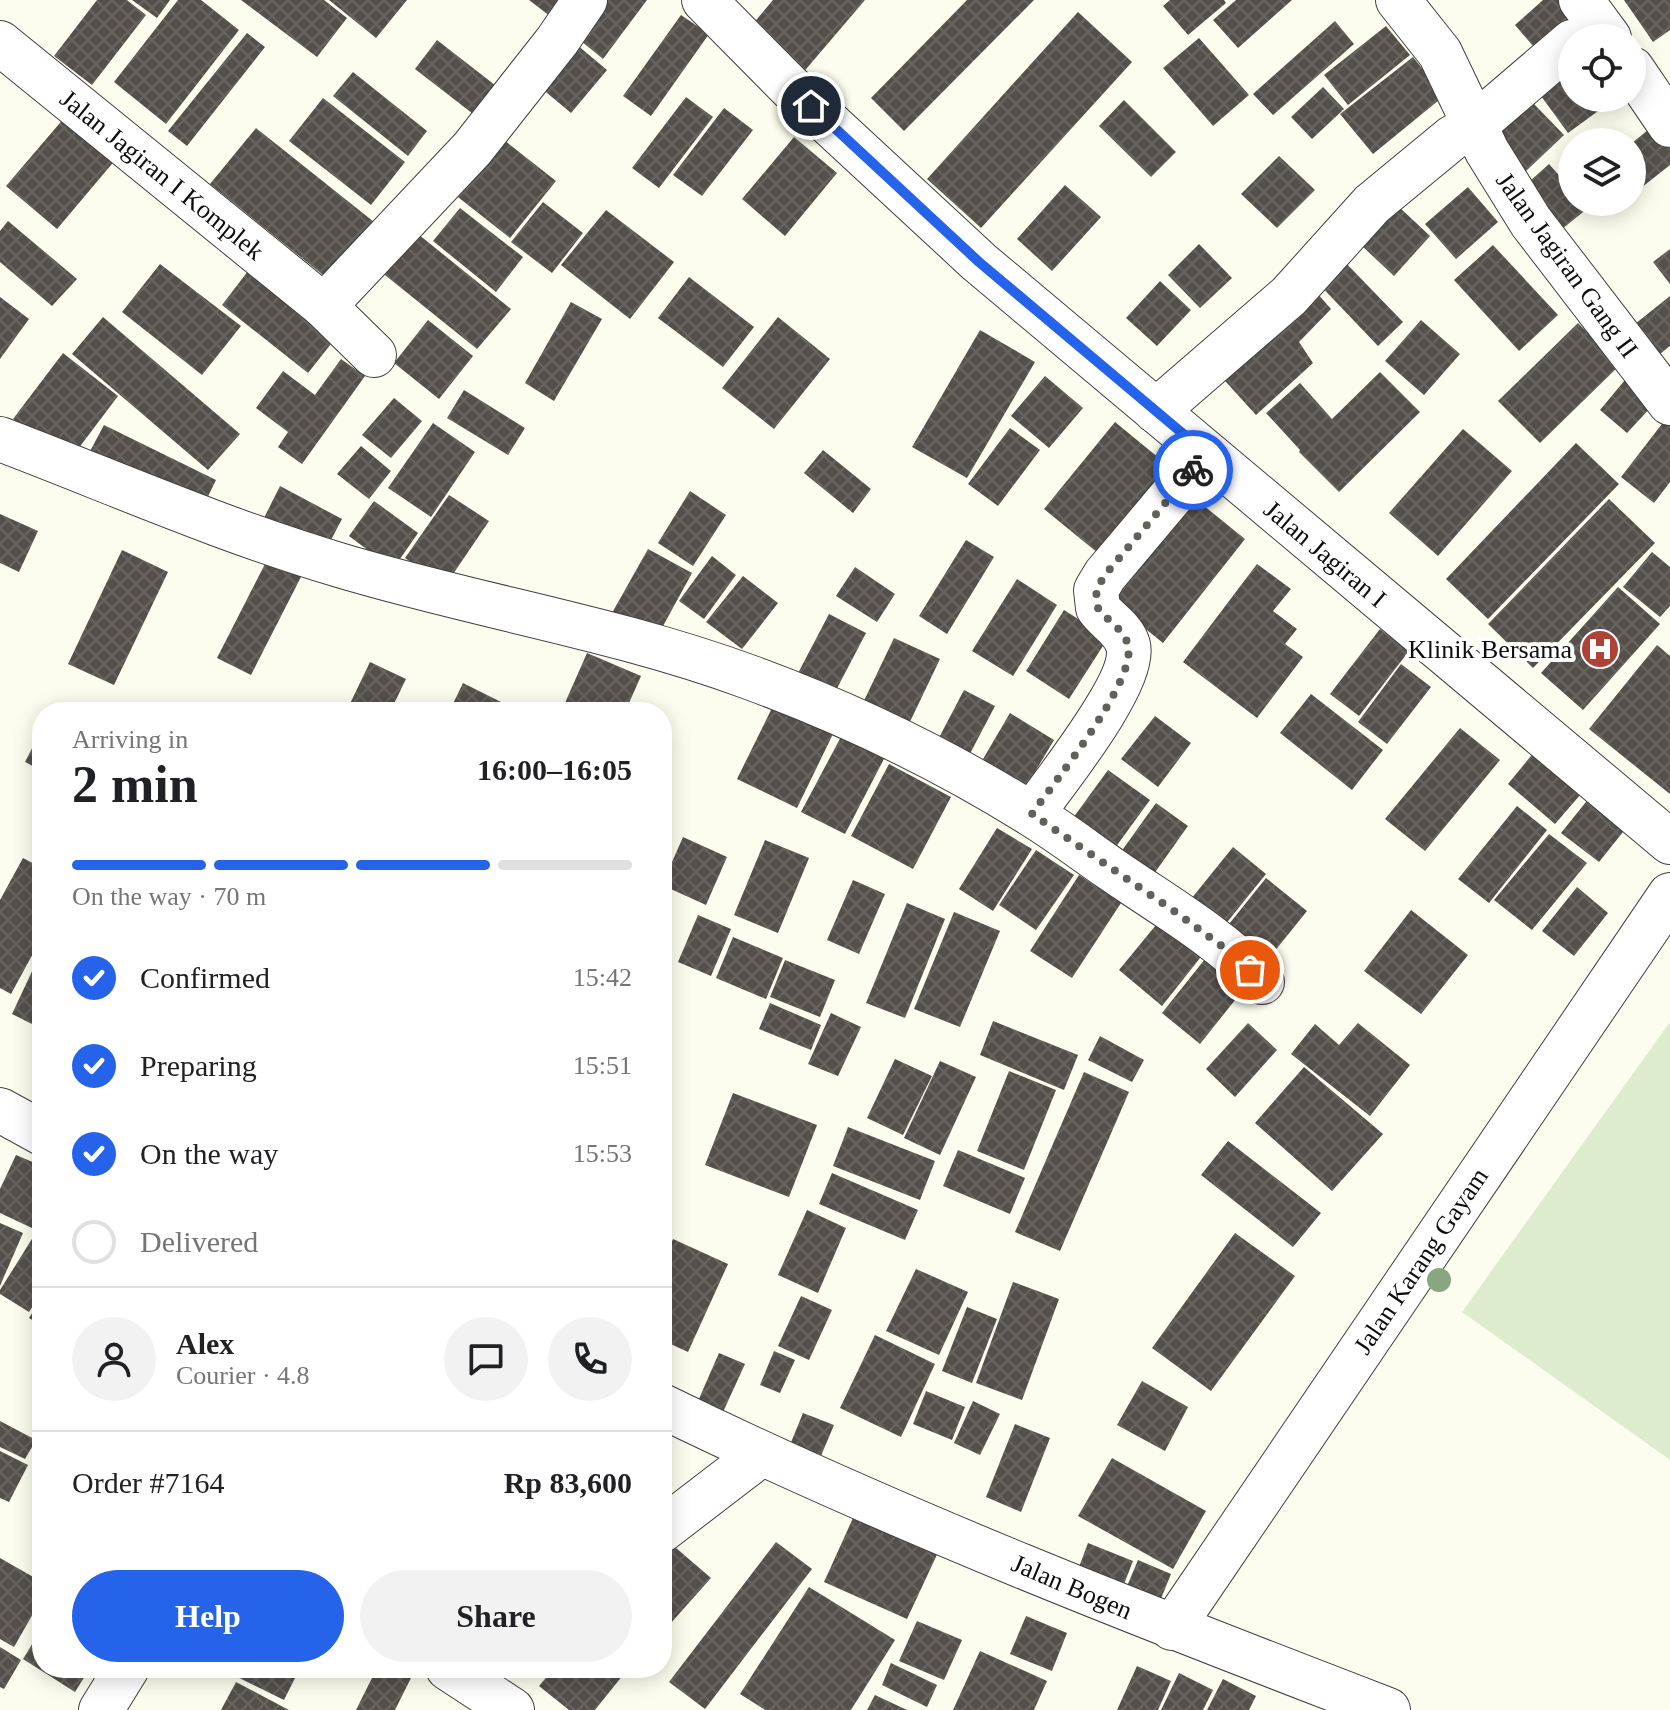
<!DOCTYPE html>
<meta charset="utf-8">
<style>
:root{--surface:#fff;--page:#f2f2f2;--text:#202124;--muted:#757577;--line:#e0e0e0;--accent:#2563eb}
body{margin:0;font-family:Georgia,serif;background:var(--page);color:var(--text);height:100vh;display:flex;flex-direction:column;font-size:30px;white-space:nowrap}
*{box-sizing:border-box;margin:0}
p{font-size:26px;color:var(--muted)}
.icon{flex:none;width:44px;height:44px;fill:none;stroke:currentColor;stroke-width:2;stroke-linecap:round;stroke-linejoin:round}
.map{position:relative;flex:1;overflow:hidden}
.details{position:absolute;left:32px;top:702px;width:640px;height:976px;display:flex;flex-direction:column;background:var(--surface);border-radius:32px;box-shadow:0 4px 20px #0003}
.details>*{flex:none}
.buttons{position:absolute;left:1558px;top:24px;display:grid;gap:16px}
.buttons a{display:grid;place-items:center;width:88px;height:88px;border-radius:50%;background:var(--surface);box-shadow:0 4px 20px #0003;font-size:40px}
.pin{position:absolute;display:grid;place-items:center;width:68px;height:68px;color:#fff;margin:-34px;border:4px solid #fff;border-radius:50%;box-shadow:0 2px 8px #0007}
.courier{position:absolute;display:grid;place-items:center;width:80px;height:80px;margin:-40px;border:6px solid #2563eb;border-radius:50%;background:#fff;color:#222;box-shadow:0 2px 10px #0007}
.summary em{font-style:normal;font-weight:800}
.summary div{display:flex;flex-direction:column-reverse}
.summary{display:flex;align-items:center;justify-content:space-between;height:136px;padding:0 40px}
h1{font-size:52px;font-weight:800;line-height:60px}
.bar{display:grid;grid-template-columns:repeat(4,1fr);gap:12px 8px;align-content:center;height:96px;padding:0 40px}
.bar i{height:10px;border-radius:6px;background:var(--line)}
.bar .selected{background:var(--accent)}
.bar p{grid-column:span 4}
.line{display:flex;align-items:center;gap:20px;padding:0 40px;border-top:2px solid var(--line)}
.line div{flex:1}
.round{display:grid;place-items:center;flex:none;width:84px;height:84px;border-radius:42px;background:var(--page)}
ol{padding:0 40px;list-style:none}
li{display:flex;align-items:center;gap:24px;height:88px}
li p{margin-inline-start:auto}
li .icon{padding:8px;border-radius:50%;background:var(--accent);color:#fff;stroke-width:4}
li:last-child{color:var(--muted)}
li i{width:44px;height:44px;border:4px solid var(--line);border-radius:50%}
.action{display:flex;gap:16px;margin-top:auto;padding:16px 40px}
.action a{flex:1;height:92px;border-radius:48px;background:var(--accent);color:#fff;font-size:32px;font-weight:800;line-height:92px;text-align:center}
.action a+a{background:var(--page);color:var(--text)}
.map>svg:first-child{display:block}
.pitch{fill:#ddeccd}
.building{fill:url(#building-cross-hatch)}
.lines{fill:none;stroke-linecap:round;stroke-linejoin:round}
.minor-casing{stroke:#404040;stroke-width:46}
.minor{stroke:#fff;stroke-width:44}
.tree{fill:#88a680}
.done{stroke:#61615c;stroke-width:8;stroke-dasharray:0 14.4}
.route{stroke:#2563eb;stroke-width:10}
.labels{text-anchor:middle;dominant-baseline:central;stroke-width:8;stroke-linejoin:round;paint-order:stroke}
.street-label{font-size:26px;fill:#0d0d0d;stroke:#fff}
.poi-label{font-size:26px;fill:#0d0d0d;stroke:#fff;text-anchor:end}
</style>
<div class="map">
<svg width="1670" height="1710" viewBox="0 0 1670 1710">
<defs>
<pattern id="building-cross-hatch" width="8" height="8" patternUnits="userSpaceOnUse" patternTransform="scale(2)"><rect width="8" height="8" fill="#55504b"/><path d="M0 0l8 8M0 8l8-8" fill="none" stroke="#686460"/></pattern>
</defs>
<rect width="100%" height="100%" fill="#fdfdef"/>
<path class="pitch" d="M1670,1022V1460L1462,1312Z"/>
<g class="building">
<path d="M97,0H127L146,15L92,85L54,56Z"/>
<path d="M132,0H170L157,18Z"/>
<path d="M178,0H201L239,30L166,124L114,82Z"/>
<path d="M241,0H324L347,18L317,57Z"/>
<path d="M329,0H407L376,38Z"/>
<path d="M529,0H577L559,23Z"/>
<path d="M602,0H647L603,59L575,36Z"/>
<path d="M773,0H865L801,75L747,31Z"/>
<path d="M967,0H1034L904,131L871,98Z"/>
<path d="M1170,0H1224L1226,3L1188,35L1163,6Z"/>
<path d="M1236,0H1292L1238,48L1213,20Z"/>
<path d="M1543,0H1565L1580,17L1538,52L1515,25Z"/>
<path d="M1624,0H1670V30L1653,42Z"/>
<path d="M1078,12L1132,62L981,228L927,179Z"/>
<path d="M681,15L709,34L651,116L623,96Z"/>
<path d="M1335,21L1354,44L1273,115L1253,94Z"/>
<path d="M1386,26L1410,55L1348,105L1324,75Z"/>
<path d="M247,33L265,47L187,146L168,131Z"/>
<path d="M1199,38L1249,95L1213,126L1163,68Z"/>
<path d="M570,39L607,70L571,113L534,82Z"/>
<path d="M437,40L500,89L477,117L415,69Z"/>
<path d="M1413,57L1444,96L1373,154L1340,114Z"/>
<path d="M1572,57V98H1616L1568,133L1533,85Z"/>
<path d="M353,72L427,131L408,156L333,96Z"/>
<path d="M1323,87L1344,109L1312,139L1291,117Z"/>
<path d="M686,97L713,117L659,188L632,168Z"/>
<path d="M323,98L405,162L371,205L289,141Z"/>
<path d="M1124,100L1176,152L1151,177L1099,126Z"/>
<path d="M1533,103L1564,135L1525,172L1493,137Z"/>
<path d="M724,108L753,130L702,196L673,175Z"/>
<path d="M71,110L122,152L57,229L6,186Z"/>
<path d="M1659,121L1670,134V165L1632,195V143Z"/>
<path d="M256,128L374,222L328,279L210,184Z"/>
<path d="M495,133L556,181L510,238L449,190Z"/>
<path d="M794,137L837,173L785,236L742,199Z"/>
<path d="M1279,156L1315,190L1277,228L1241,194Z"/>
<path d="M1549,164L1572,190V202H1583L1588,208L1551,238L1514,195Z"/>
<path d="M1065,185L1101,217L1052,271L1017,239Z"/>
<path d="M1468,187L1498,222L1456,259L1425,224Z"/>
<path d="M543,202L583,233L552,273L511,242Z"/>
<path d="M1397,205L1430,236L1394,276L1361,245Z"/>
<path d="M460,208L523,257L496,292L433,241Z"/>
<path d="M606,210L674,262L630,319L561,265Z"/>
<path d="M8,221L77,279L52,306L0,262V231Z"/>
<path d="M413,230L511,309L477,349L380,271Z"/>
<path d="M1199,244L1232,278L1200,308L1168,275Z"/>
<path d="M1493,245L1558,315L1519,351L1454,280Z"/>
<path d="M1670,249V284L1653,262Z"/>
<path d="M1340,257L1403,322L1378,346L1316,281Z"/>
<path d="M255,262L342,330L308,373L222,305Z"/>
<path d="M160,264L241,326L202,375L122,312Z"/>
<path d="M689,277L754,327L723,367L658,318Z"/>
<path d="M1160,281L1191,310L1157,346L1126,318Z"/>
<path d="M1311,286L1331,309L1299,342L1313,363L1256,415L1216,371Z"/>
<path d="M1670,296V346L1650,362L1625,332Z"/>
<path d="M0,297L29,319L0,359Z"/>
<path d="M571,302L602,319L554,401L525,383Z"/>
<path d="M103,317L240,434L208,470L72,354Z"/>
<path d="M778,317L830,359L774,429L722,388Z"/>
<path d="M428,320L473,356L439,399L394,363Z"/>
<path d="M1421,320L1460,354L1424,395L1385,361Z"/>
<path d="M1578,323L1620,365L1540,443L1498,401Z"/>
<path d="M980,330L1035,362L967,478L912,447Z"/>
<path d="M63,353L118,396L69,461L13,419Z"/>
<path d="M341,359L365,376L302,464L278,447L288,432L256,408L283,371L315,395Z"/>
<path d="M1380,372L1420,412L1339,492L1299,452L1300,450L1266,413L1300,383L1332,419Z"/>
<path d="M1045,376L1083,408L1049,448L1011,416Z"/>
<path d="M1625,380L1653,405L1627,433L1600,410Z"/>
<path d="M464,390L525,428L508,455L447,418Z"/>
<path d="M394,398L422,421L391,458L362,435Z"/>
<path d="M1665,420L1670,423V482L1654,503L1621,477Z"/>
<path d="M1115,422L1176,472L1104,558L1044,509Z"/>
<path d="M433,423L475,452L431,517L388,488Z"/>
<path d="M104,425L216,480L201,511L88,455Z"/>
<path d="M1010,428L1040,450L998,506L968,484Z"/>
<path d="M1463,429L1512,471L1438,556L1389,513Z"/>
<path d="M1576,443L1619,484L1488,619L1446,579Z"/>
<path d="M361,446L391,471L369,499L337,474Z"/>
<path d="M823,450L871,489L853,513L804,473Z"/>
<path d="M280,486L342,519L322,557L261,524Z"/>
<path d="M690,491L726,515L693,566L658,543Z"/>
<path d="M1188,493L1245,539L1163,643L1105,596Z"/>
<path d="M449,495L489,521L445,586L405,558Z"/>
<path d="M1609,499L1655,543L1533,668L1488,624Z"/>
<path d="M374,501L418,533L393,569L349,536Z"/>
<path d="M0,514L38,531L19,572L0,563Z"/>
<path d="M966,540L994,557L947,634L919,616Z"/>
<path d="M648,549L692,573L657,637L612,613Z"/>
<path d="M122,550L168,572L114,685L68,664Z"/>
<path d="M1652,552L1670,567V606L1660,617L1623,587Z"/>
<path d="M269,556L303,573L251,675L217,658Z"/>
<path d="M712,556L736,575L704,619L679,601Z"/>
<path d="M1257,564L1291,589L1273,611L1297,629L1285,644L1303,657L1257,718L1183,662Z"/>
<path d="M855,567L895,594L877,622L836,596Z"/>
<path d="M743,576L778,603L742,649L706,622Z"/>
<path d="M1017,579L1057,605L1013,676L972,651Z"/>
<path d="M1618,587L1660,624L1583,710L1541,673Z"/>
<path d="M1064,610L1108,638L1069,699L1026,671Z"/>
<path d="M829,614L866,633L833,696L796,677Z"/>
<path d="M1380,629L1409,651L1359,716L1330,694Z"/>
<path d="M894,638L940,659L907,728L861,707Z"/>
<path d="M1657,645L1670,656V794L1589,729Z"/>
<path d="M587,653L641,676L625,712H561Z"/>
<path d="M370,662L406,679L390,712H346Z"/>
<path d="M1401,664L1431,687L1387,744L1358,722Z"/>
<path d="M463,683L503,703L498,712H449Z"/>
<path d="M964,690L995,706L963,767L932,751Z"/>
<path d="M1311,694L1383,750L1352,790L1280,733Z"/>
<path d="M774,704L834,732L797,808L737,779Z"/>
<path d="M1010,713L1054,740L1020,797L976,771Z"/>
<path d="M1155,716L1191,743L1158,787L1121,759Z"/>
<path d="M1460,728L1500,760L1425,851L1385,819Z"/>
<path d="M42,729V771L25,762Z"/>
<path d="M843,733L886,755L845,834L801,812Z"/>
<path d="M1539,746L1587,787L1555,824L1508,784Z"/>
<path d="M889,764L951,797L913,869L851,836Z"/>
<path d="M1108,770L1150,800L1107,859L1065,829Z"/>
<path d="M1590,797L1627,827L1599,862L1561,833Z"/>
<path d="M1156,803L1188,826L1146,885L1113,863Z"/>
<path d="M1517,806L1547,830L1489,903L1458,879Z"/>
<path d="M997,828L1032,849L993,911L959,889Z"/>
<path d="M1549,834L1587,863L1532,930L1494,900Z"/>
<path d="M683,837L727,857L706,905L662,885Z"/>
<path d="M765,840L809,858L778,933L734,915Z"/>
<path d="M1233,847L1266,874L1220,931L1187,904Z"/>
<path d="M1036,850L1074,875L1036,930L999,905Z"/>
<path d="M23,858L42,868V937L11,994L0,988V900Z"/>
<path d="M1079,875L1121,903L1072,978L1030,951Z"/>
<path d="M1266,878L1307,911L1262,967L1221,934Z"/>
<path d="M853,880L885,894L859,954L827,940Z"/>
<path d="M1577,887L1608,913L1574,956L1542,931Z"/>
<path d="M907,903L945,919L905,1018L866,1003Z"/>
<path d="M1411,910L1468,955L1421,1014L1364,971Z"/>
<path d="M954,912L1000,931L960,1027L914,1009Z"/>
<path d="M1165,914L1208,948L1162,1006L1119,970Z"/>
<path d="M698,915L731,929L711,976L678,962Z"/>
<path d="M733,937L783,958L766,999L716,978Z"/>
<path d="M1213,949L1251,980L1200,1044L1162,1013Z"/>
<path d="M42,950V1029L12,1014Z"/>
<path d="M785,960L835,980L820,1017L770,997Z"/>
<path d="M770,1003L821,1025L811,1050L759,1029Z"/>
<path d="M831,1013L861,1027L838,1076L808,1064Z"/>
<path d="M993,1021L1078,1055L1064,1090L980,1055Z"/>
<path d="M1248,1023L1277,1050L1235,1097L1206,1069Z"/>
<path d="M1358,1023L1410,1065L1370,1116L1291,1054L1315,1024L1339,1045Z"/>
<path d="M1100,1036L1144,1060L1132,1082L1088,1060Z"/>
<path d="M895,1059L932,1076L903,1135L867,1118Z"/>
<path d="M940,1061L976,1077L940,1155L904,1138Z"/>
<path d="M1304,1067L1383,1134L1332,1191L1255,1123Z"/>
<path d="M1009,1071L1056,1090L1024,1170L977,1151Z"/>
<path d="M1084,1072L1129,1092L1060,1251L1015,1232Z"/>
<path d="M733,1093L817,1125L789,1197L705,1165Z"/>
<path d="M848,1127L935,1161L920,1200L833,1166Z"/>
<path d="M1228,1141L1321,1213L1293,1247L1201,1175Z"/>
<path d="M958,1150L1025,1178L1010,1214L943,1186Z"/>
<path d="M16,1155L42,1166V1206L32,1228L0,1213V1189Z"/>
<path d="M832,1173L918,1210L905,1240L819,1204Z"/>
<path d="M807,1210L846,1228L818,1293L778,1275Z"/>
<path d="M0,1223L23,1233L0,1286Z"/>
<path d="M42,1223V1292L29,1312L0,1294V1290Z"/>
<path d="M1235,1233L1295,1276L1211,1391L1152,1348Z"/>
<path d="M673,1239L728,1264L688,1352L662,1340V1264Z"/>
<path d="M916,1269L968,1292L939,1355L886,1331Z"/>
<path d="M1013,1282L1059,1299L1022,1400L976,1383Z"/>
<path d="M801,1296L832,1310L809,1360L778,1346Z"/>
<path d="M42,1297V1326L29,1318Z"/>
<path d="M967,1307L997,1319L972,1383L942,1371Z"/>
<path d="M875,1335L935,1364L901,1437L840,1408Z"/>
<path d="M774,1351L795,1360L780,1393L760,1385Z"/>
<path d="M719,1353L745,1364L723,1412L698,1401Z"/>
<path d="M1142,1381L1188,1407L1165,1451L1117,1425Z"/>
<path d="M926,1391L965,1407L952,1440L913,1424Z"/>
<path d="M973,1401L1000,1414L980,1455L954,1443Z"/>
<path d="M803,1413L834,1425L815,1470L785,1457Z"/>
<path d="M0,1421L36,1440L25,1459L0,1447Z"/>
<path d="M1015,1424L1050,1438L1021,1512L986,1497Z"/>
<path d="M0,1451L28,1465L9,1502L0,1498Z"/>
<path d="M1112,1458L1206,1511L1173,1569L1078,1516Z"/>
<path d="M858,1507L941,1546L907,1619L824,1582Z"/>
<path d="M662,1536L711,1578L662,1633Z"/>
<path d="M776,1542L812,1569L705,1709L669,1682Z"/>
<path d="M1088,1543L1133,1561L1121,1592L1076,1575Z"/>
<path d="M0,1558L42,1582V1598L14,1647L0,1639Z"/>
<path d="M1138,1560L1171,1574L1158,1606L1125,1591Z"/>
<path d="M809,1587L895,1640L851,1710H765L740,1694Z"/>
<path d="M1026,1616L1067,1633L1052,1671L1010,1654Z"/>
<path d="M917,1621L962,1640L944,1680L899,1661Z"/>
<path d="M42,1628V1668H90L75,1692L23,1659Z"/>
<path d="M0,1647L21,1660L4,1689L0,1687Z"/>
<path d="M980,1651L1047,1681L1034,1710H953Z"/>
<path d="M891,1663L937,1685L927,1707L882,1685Z"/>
<path d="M1137,1666L1171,1681L1158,1710H1117Z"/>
<path d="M219,1668H300L284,1700Z"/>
<path d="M377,1668H407L414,1672L395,1710H356Z"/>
<path d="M554,1668H623L627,1670L595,1710H569L539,1686Z"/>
<path d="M1179,1673L1213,1690L1203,1710H1161Z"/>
<path d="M1223,1679L1256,1696L1249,1710H1207Z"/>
<path d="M236,1682L289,1710H221Z"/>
<path d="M875,1695L907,1710H867Z"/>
</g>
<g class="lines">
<g class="minor-casing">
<g id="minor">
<path d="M704,0L790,87L979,262L1670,842"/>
<path d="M1398,0L1440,53L1487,151L1531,222L1670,403"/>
<path d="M1581,0L1609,38"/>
<path d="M0,43L324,306L374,355"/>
<path d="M1632,69L1670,125"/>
<path d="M324,306L472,149L557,41L585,0"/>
<path d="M1156,411L1289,296L1372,204L1452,138L1475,125L1572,42"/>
<path d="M0,439C113,482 224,531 339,565C475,606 616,628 749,677C847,713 943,759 1031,814C1059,831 1085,851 1111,869C1163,905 1218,936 1262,982"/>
<path d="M1032,814C1054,783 1137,681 1128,645C1123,628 1107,621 1098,608L1096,590L1105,575L1207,454"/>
<path d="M0,1110L42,1133"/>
<path d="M662,1406C898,1521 1143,1616 1388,1710"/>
<path d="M662,1530L761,1454"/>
<path d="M1172,1628L1670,895"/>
<path d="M448,1668L512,1710"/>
<path d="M101,1710L127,1668"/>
</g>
</g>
<use href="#minor" class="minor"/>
</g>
<circle class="tree" cx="1439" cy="1280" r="12"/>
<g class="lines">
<path class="done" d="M1193,470L1105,575L1096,590L1098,608C1107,621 1124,629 1128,645C1137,681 1054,782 1032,814L1177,913L1238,958L1250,970"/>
<path class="route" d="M811,106L979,262L1207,454L1193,470"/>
</g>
<defs>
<g id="hospital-disc" transform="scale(2)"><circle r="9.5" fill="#ae4235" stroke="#fff"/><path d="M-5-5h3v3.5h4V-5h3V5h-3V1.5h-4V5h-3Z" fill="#fff"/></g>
</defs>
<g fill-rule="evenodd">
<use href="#hospital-disc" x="1600" y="649"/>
</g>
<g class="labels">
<g class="street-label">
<text transform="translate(162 175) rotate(39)">Jalan Jagiran I Komplek</text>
<text transform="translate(1567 265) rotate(54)">Jalan Jagiran Gang II</text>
<text transform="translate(1325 554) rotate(40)">Jalan Jagiran I</text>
<text transform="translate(1421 1261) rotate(-56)">Jalan Karang Gayam</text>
<text transform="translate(1072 1587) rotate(23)">Jalan Bogen</text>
</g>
<g class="poi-label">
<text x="1572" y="649">Klinik Bersama</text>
</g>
</g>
</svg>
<div class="buttons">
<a><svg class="icon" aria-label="locate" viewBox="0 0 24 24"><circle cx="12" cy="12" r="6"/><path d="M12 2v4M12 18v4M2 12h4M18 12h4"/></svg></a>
<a><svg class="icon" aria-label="layers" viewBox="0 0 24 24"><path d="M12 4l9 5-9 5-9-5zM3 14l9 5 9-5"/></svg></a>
</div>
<div class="pin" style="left:1250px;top:970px;background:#ea580c"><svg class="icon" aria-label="bag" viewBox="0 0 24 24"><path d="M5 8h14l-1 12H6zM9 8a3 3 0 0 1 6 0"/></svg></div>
<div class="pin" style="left:811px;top:106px;background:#1f2937"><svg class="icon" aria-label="home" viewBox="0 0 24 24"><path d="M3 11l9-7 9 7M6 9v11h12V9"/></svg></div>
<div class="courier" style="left:1193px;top:470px"><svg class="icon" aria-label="bike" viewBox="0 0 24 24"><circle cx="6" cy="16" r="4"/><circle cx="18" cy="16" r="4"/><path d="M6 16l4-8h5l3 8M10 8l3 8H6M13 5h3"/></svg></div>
<section class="details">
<div class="summary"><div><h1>2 min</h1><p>Arriving in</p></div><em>16:00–16:05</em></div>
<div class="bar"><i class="selected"></i><i class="selected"></i><i class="selected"></i><i></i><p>On the way · 70 m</p></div>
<ol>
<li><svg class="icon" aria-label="check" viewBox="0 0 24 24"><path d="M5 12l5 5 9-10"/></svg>Confirmed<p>15:42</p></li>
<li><svg class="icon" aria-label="check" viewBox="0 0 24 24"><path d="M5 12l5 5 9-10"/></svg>Preparing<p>15:51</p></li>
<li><svg class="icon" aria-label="check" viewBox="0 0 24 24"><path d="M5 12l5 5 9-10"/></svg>On the way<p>15:53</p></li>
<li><i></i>Delivered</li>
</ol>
<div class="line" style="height:144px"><a class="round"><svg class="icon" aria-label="person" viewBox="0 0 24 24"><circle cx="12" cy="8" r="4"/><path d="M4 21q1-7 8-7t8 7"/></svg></a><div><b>Alex</b><p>Courier · 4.8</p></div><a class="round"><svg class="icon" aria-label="chat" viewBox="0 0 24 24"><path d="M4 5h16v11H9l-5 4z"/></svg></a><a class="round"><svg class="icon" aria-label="phone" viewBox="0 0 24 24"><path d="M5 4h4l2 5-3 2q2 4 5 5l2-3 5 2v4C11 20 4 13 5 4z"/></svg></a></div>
<div class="line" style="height:104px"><div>Order #7164</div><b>Rp 83,600</b></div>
<div class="action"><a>Help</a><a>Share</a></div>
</section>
</div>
